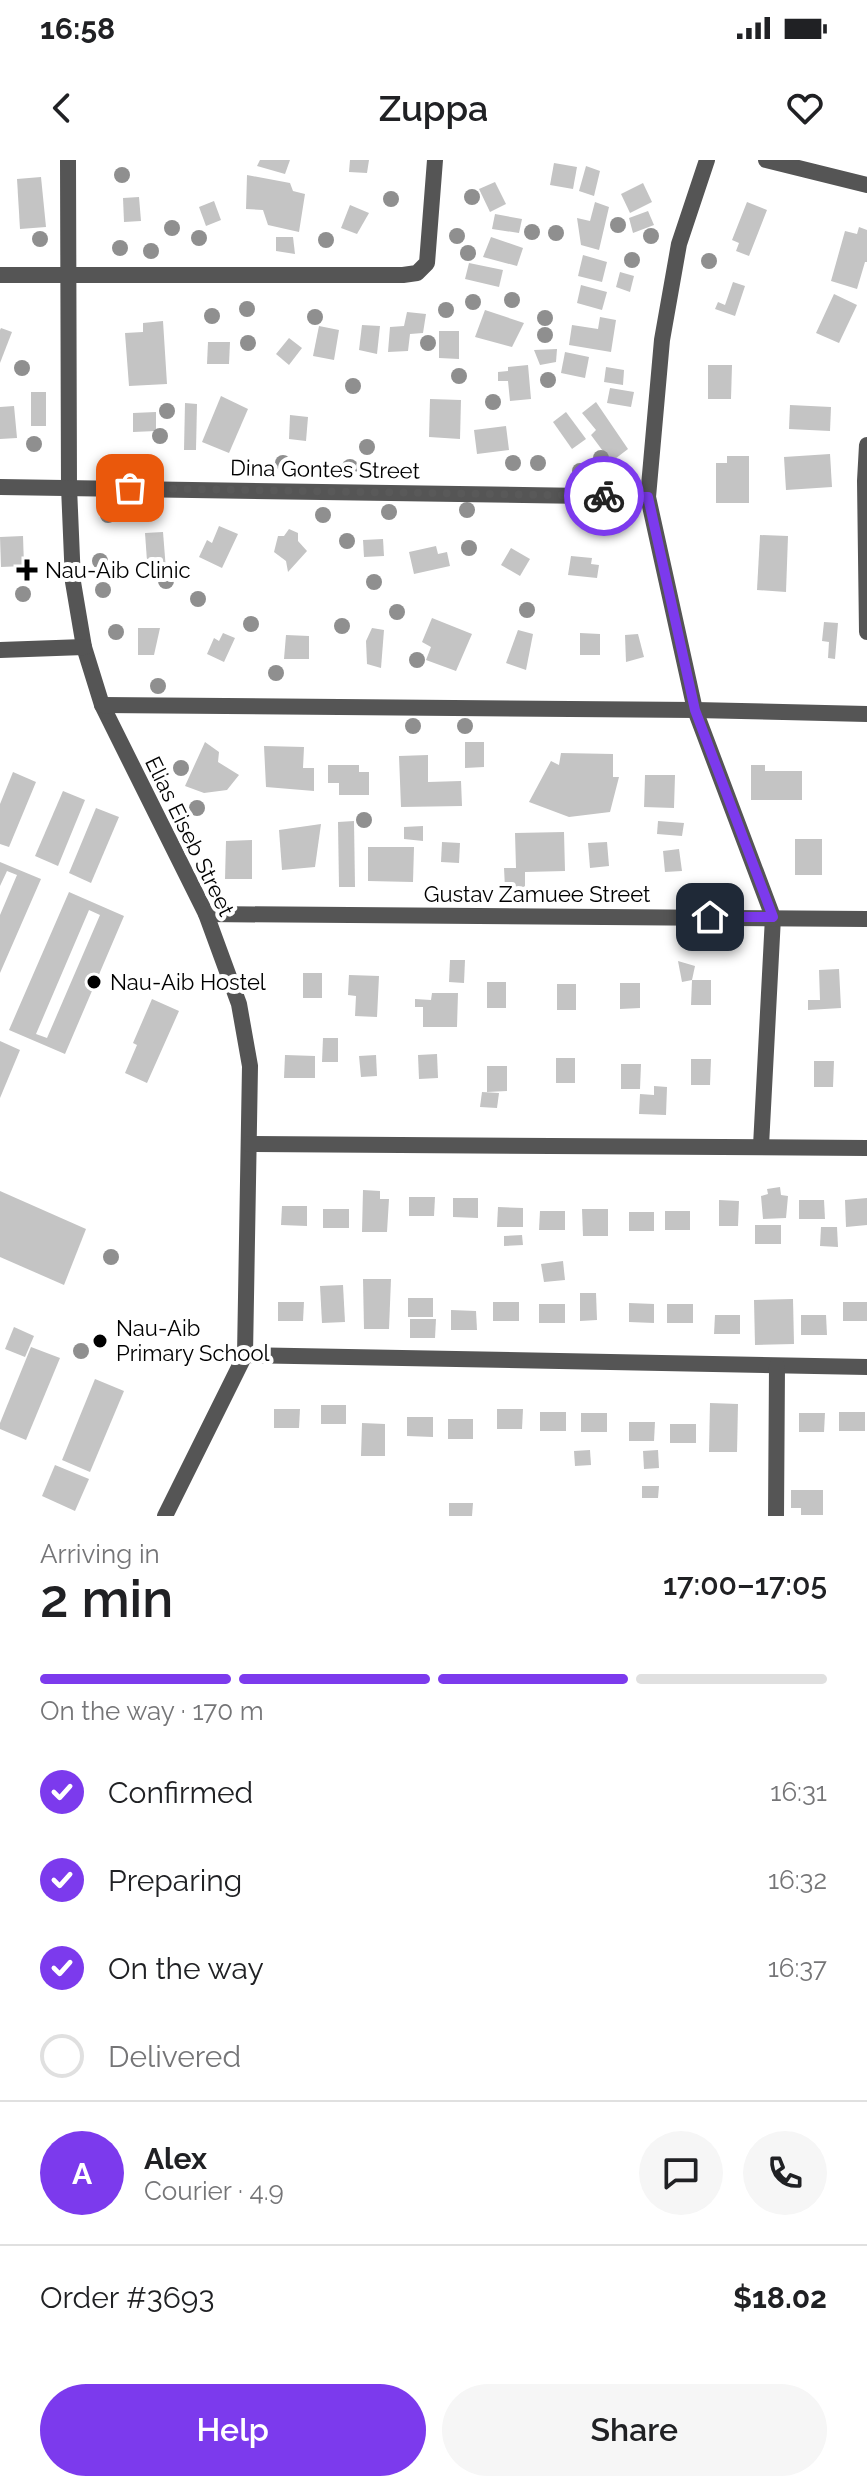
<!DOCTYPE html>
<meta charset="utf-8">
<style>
:root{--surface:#fff;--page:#f6f6f6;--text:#202124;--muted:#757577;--line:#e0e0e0;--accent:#7c3aed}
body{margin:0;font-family:Raleway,sans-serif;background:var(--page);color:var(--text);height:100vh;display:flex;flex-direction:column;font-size:30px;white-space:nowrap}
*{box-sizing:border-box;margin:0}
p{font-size:26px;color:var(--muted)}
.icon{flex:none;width:44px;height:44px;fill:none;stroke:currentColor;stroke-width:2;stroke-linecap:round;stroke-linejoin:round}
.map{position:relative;height:1356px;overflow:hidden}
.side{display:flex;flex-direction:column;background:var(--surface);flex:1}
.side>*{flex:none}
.pin{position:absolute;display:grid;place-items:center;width:68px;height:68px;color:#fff;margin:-34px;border-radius:16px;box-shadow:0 4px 12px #0006}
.courier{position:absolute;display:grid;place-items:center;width:80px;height:80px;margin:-40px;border:6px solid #7c3aed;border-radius:50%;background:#fff;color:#222;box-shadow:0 2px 10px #0007}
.head em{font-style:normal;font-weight:600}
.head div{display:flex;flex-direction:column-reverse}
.head{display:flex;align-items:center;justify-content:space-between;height:136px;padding:0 40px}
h1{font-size:52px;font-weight:600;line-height:60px}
.bar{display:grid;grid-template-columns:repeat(4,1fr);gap:12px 8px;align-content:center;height:96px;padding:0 40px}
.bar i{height:10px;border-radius:6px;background:var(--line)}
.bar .on{background:var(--accent)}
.bar p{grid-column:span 4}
.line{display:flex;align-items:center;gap:20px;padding:0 40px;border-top:2px solid var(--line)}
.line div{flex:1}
.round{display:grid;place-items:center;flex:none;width:84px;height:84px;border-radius:42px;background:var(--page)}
ol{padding:0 40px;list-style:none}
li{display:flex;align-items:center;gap:24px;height:88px}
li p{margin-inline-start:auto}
li .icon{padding:8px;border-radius:50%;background:var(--accent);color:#fff;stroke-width:4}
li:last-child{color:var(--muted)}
li i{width:44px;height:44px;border:4px solid var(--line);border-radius:50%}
.primary-button{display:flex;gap:16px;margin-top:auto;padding:16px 40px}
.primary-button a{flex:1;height:92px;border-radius:48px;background:var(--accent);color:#fff;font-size:32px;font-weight:600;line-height:92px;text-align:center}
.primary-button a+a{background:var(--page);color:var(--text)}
.status{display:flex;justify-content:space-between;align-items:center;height:56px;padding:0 40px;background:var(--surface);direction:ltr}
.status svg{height:22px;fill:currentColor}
header{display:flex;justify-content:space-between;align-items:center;height:104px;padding:0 40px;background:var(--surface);font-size:36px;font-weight:600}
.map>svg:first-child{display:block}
.building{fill:#c4c4c4;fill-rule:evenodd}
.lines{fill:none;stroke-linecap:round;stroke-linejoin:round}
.minor{stroke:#555;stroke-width:16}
.tree{fill:#8f8f8f}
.done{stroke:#595959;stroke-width:8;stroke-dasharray:0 14.4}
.route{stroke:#7c3aed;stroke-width:10}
.poi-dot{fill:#000;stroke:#fff;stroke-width:3}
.labels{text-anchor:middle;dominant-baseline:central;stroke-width:8;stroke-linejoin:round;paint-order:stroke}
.street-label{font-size:22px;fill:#000;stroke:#fff}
.poi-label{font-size:22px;fill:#000;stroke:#fff;text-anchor:start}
</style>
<div class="status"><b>16:58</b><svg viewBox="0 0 49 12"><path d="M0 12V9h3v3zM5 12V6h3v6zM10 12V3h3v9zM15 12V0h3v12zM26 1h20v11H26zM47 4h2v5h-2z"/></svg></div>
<header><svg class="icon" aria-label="back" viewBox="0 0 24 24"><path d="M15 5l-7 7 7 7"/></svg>Zuppa<svg class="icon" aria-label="heart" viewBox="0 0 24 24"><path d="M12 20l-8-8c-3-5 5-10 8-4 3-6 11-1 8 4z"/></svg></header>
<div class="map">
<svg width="867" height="1356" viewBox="0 0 867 1356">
<rect width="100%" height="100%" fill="#fff"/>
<g class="building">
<path d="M260,0H290L285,14L257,6Z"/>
<path d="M350,0H369L367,13L349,12Z"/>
<path d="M554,3L577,7L573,29L550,25Z"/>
<path d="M586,6L600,11L594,36L579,31Z"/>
<path d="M247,15L290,23L293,31L305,34L299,72L268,65L263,50L246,49Z"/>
<path d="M41,17L46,67L20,69L17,19Z"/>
<path d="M495,22L506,44L490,52L479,29Z"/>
<path d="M643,23L652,42L630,53L621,34Z"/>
<path d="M139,37L141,61L124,62L123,38Z"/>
<path d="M214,41L221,60L206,66L199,47Z"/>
<path d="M595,42L609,47L599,90L581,85L577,58L590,61Z"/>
<path d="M747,42L767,50L749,96L736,91L739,83L732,80Z"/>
<path d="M350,45L369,53L357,74L341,68Z"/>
<path d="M648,51L654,65L633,73L629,58Z"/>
<path d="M495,54L522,59L519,73L492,69Z"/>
<path d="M859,67L867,70V102H865L857,129L831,121L845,71L857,74Z"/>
<path d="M276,77H293L295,94L276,91Z"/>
<path d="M491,77L523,88L517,106L483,97Z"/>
<path d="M583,95L607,102L602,122L578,116Z"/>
<path d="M469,103L503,110L499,127L465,119Z"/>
<path d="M620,112L634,116L630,132L616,127Z"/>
<path d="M733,122L745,126L735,156L715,149L718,142L725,145Z"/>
<path d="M581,125L607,132L602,150L577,143Z"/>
<path d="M834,134L857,145L839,183L816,173Z"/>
<path d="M485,150L524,163L512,187L475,177Z"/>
<path d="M407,152L426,154L423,173L410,174L408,191L388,192L390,167L404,166Z"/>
<path d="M600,157L616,160L611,192L569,185L572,165L598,169Z"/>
<path d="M163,161L167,224L129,226L125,173L143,172V163Z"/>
<path d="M362,165L380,166L377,194L359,190Z"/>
<path d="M319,166L339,170L334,200L313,196Z"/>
<path d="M1,168L12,172L0,203V170Z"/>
<path d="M439,171H459V199L439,198Z"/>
<path d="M289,178L302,188L289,205L276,194Z"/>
<path d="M208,182H230L229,204H207Z"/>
<path d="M557,189L556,202L540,205L534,190Z"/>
<path d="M565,192L589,197L585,218L561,213Z"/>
<path d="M528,205L531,239L510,241L508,221H498V212L508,211V207Z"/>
<path d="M708,205H732L731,239H708Z"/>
<path d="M606,207L624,210L623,225L604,222Z"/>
<path d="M610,228L634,232L631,247L607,243Z"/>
<rect x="31" y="232" width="15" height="34"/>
<path d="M221,236L248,249L229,293L202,282Z"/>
<path d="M430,239L461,240L460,279L429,277Z"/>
<path d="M596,242L628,289L611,302L591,275L596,270L582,253Z"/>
<path d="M185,243L197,244L196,290H184Z"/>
<path d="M790,245L831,247L830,271L789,269Z"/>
<path d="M14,246L17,278L0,279V247Z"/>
<path d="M156,252V271L133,272V253Z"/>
<path d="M566,252L586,279L572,289L553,262Z"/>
<path d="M290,255L308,257L306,281L289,279Z"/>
<path d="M506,266L509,290L477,294L474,270Z"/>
<path d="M830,294L832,327L786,330L784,297Z"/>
<path d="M727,296H749V343H716V303H727Z"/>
<path d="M219,366L238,374L222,408L199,397L207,380L212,383Z"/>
<path d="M289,369L298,373V381L307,391L288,412L286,401L274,392L278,376H284Z"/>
<path d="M163,372L166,410L148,415L145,373Z"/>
<path d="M760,375L788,376L786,432L757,430Z"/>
<path d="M23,376L24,406L1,407L0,377Z"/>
<path d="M383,379L384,396L364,397L363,380Z"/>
<path d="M436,386L438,394L447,392L450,406L414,414L409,392Z"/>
<path d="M511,388L530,399L520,416L501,405Z"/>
<path d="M571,396L592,398L591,404L599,405L597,418L568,415Z"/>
<path d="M432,458L472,474L456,511L426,500L431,487L422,482Z"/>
<path d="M824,462L838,463L835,499L828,498L829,482L822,481Z"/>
<path d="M138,468H160L154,495H138Z"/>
<path d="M372,468L384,470L381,508L367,504L366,481Z"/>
<path d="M518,470L533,474L526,510L506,503Z"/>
<path d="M223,473L235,478L224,502L207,494L214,478L219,481Z"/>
<path d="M580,473L600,474V495H580Z"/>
<path d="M638,474L644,497L626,502L625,475Z"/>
<path d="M286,475L309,476V499H284Z"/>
<path d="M205,582L219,592L218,602L239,615L227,630L204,633L185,626Z"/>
<path d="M465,582H484V607L465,608Z"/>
<path d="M264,586L304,587L303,608H314V631L266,627Z"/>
<path d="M561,593L613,594V617H619L610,652L569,657L529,642L551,601L559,605Z"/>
<path d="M428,595V622L461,621L462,646L401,647L399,596Z"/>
<path d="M328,605H359V612H369V635H339V623H328Z"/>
<path d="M751,605H765V611H802V640H751Z"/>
<path d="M13,612L36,622L9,687L0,684V644Z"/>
<path d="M645,615H675L674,648L644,647Z"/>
<path d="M63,631L85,640L58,706L35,696Z"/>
<path d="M96,648L119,657L91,723L69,713Z"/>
<path d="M354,661L355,727H339L338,662Z"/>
<path d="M658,661L684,663L682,676L657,674Z"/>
<path d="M321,664L315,707L282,710L279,670Z"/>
<path d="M423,666V681L404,679V667Z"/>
<path d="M564,672L565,711L525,712V727L505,728L504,708H516L515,673Z"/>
<rect x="795" y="679" width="27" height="36"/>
<path d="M252,680V719H225L226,681Z"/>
<path d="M442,682L460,683L459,703L441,702Z"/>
<path d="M607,682L609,706L590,708L588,683Z"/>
<path d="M368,687H414L413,722L368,721Z"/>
<path d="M679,689L682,711L665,712L663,691Z"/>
<path d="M0,702L41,719L0,813V755L17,715L7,711L0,726Z"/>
<path d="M69,732L124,756L65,894L9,870ZM89,750L100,755L47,878L36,874Z"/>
<path d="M450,800H465L464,823L449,822Z"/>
<path d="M678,801L695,806L692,820L682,822Z"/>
<path d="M839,809L841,848L808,850V840H820L819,810Z"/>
<rect x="303" y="813" width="19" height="25"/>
<path d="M349,815L379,816L377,857L355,856L356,836L348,835Z"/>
<path d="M692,820H711V845H691Z"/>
<rect x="487" y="822" width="19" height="26"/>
<path d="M620,823H640V848L620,849Z"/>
<rect x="557" y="824" width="19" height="26"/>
<path d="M432,833H458L457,867H423V847H415V839L431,840Z"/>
<path d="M152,839L179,851L147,923L125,913L137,885L133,883Z"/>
<path d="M323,878H338V902H322Z"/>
<path d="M0,881L20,890L0,938Z"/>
<path d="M437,894L438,918L419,919L418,895Z"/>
<path d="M285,895L315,896V918H284Z"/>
<path d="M376,895L377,916L361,917L359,896Z"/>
<rect x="556" y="898" width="19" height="25"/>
<path d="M691,899H711L710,925H691Z"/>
<path d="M814,901H834L833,927H814Z"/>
<path d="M621,904H641L640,929H621Z"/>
<path d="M487,906H507V931L487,932Z"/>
<path d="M654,926L667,927L666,955L639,954L640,934L654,935Z"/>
<path d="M482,932L499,933L497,948L480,947Z"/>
<path d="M780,1027L781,1035L788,1036L786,1058L763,1059L761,1036L768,1034L767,1029Z"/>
<path d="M363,1030L380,1031V1039H389L387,1072H362Z"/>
<path d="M0,1031L86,1069L64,1125L0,1097Z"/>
<path d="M409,1037H435L434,1056H409Z"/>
<path d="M453,1038H478V1058L453,1057Z"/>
<path d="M867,1038V1065L846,1067L845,1040Z"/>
<path d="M719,1040L739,1041L738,1066H719Z"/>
<path d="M799,1040H824L825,1059H799Z"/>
<path d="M282,1046H307V1066L281,1065Z"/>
<path d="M498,1047L523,1048V1067H497Z"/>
<rect x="323" y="1049" width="26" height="19"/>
<path d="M582,1049H608V1076H583Z"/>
<path d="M540,1051H565V1070H539Z"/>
<rect x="665" y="1051" width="25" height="19"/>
<rect x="629" y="1052" width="25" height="19"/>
<rect x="755" y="1065" width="26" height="19"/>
<path d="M821,1067H837L838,1087L820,1086Z"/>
<path d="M522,1075L523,1085L504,1086V1076Z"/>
<path d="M563,1101L565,1120L544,1122L541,1104Z"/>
<path d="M363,1119H391L389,1169H364Z"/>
<path d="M343,1125L345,1162L322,1163L320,1126Z"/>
<path d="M580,1133H596L597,1160L580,1161Z"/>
<rect x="408" y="1138" width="25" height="19"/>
<path d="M793,1139L794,1184L755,1185L754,1140Z"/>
<path d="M278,1142H304L303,1161H278Z"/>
<rect x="493" y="1142" width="26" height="19"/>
<rect x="843" y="1142" width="24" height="19"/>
<path d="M629,1143L654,1144V1163L629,1162Z"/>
<rect x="539" y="1144" width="26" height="19"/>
<rect x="667" y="1144" width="26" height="19"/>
<path d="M451,1150L476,1151L477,1170H451Z"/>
<path d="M715,1155H740V1174H714Z"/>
<path d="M801,1155H826L827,1175H801Z"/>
<path d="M410,1159H436L435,1178H410Z"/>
<path d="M14,1167L34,1176L25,1197L5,1189Z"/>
<path d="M31,1187L60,1198L26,1280L0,1269V1263Z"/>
<path d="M95,1219L124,1231L90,1312L62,1300Z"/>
<path d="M710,1243L738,1244L737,1292H709Z"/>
<rect x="321" y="1245" width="25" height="19"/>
<path d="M274,1249H300L299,1268H274Z"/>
<path d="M497,1249H523L522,1269H497Z"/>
<rect x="540" y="1252" width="26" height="19"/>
<rect x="839" y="1252" width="26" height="19"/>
<rect x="581" y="1253" width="26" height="19"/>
<path d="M799,1253H825L824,1272H799Z"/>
<path d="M407,1257H433V1277L407,1276Z"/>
<rect x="448" y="1259" width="25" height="20"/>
<path d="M629,1262H655L654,1281H629Z"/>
<path d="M362,1263L385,1264V1296H361Z"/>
<rect x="670" y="1264" width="26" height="19"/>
<path d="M590,1290L591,1305L575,1306L574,1291Z"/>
<path d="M658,1290L659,1308L644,1309L643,1291Z"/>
<path d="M55,1305L89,1319L75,1351L42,1336Z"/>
<path d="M642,1326H659L658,1338H642Z"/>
<path d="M791,1330H823V1355H801V1348H791Z"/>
<path d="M449,1343H473L472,1356H449Z"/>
</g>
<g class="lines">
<g class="minor">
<path d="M68,0L69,327L73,422L84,487L102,545L206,754L239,844L250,906L245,1195L165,1356"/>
<path d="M707,0L679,84L662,180L648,337L695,550L773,757L761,986"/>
<path d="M766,0L867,25"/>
<path d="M0,115H403L417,113L427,103L435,0"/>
<path d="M867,285L865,321L867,472"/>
<path d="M0,327L648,337"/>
<path d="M0,490L84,487"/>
<path d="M102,545L695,550L867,554"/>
<path d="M206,754L867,759"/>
<path d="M249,984L867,988"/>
<path d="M245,1195L867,1207"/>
<path d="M776,1356L777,1206"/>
</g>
</g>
<g class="tree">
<circle cx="122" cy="15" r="8"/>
<circle cx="472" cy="37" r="8"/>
<circle cx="391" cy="39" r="8"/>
<circle cx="618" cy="65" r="8"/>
<circle cx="172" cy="68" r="8"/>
<circle cx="532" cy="72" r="8"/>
<circle cx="556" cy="73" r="8"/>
<circle cx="457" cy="76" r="8"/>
<circle cx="651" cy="76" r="8"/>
<circle cx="199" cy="78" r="8"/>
<circle cx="40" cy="79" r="8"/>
<circle cx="326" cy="80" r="8"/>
<circle cx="120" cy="88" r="8"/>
<circle cx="151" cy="91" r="8"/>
<circle cx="468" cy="93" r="8"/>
<circle cx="632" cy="100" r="8"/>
<circle cx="709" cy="101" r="8"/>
<circle cx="512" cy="140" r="8"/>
<circle cx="473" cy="142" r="8"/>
<circle cx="247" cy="149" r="8"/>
<circle cx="446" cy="150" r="8"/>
<circle cx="212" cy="156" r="8"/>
<circle cx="315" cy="157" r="8"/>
<circle cx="545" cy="158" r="8"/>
<circle cx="545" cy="175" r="8"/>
<circle cx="248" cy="183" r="8"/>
<circle cx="428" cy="183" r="8"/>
<circle cx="22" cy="208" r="8"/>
<circle cx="459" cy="216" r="8"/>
<circle cx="548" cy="220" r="8"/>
<circle cx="353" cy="226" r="8"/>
<circle cx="493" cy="242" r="8"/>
<circle cx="167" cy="251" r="8"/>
<circle cx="160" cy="276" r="8"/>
<circle cx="34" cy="284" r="8"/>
<circle cx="367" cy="287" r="8"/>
<circle cx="601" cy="298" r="8"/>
<circle cx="121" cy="303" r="8"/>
<circle cx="283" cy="303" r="8"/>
<circle cx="513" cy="303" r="8"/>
<circle cx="538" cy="303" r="8"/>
<circle cx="350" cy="307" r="8"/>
<circle cx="580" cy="311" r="8"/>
<circle cx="467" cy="350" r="8"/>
<circle cx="389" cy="352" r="8"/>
<circle cx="108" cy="355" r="8"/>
<circle cx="323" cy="355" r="8"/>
<circle cx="347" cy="381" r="8"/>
<circle cx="469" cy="388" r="8"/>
<circle cx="100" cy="401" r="8"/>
<circle cx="166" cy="421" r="8"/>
<circle cx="374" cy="422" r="8"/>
<circle cx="103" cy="430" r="8"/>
<circle cx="23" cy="434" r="8"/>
<circle cx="198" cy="439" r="8"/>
<circle cx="527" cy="450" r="8"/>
<circle cx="397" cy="452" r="8"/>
<circle cx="251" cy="464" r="8"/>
<circle cx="342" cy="466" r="8"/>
<circle cx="116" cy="472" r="8"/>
<circle cx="417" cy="500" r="8"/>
<circle cx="276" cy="513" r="8"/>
<circle cx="158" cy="526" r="8"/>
<circle cx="413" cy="566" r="8"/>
<circle cx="465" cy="566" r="8"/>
<circle cx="181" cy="608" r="8"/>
<circle cx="197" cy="648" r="8"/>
<circle cx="364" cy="660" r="8"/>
<circle cx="111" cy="1097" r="8"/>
<circle cx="81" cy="1191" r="8"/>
</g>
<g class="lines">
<path class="done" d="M130,328L604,336"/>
<path class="route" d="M604,336L648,337L695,550L773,757H710"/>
</g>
<g class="poi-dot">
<path d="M23 398h8v8h8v8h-8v8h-8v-8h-8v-8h8z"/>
<circle cx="94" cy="822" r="8"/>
<circle cx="100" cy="1181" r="8"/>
</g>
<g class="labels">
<g class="street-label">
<text transform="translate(325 309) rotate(1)">Dina Gontes Street</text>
<text transform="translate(190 676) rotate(64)">Elias Eiseb Street</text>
<text x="537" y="734">Gustav Zamuee Street</text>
</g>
<g class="poi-label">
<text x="45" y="410">Nau-Aib Clinic</text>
<text x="110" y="822">Nau-Aib Hostel</text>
<text x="116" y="1168">Nau-Aib<tspan x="116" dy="25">Primary School</tspan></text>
</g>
</g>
</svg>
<div class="pin" style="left:130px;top:328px;background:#ea580c"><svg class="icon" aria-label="bag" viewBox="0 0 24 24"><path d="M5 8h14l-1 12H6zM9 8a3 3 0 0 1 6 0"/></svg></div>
<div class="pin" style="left:710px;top:757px;background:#1f2937"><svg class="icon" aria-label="home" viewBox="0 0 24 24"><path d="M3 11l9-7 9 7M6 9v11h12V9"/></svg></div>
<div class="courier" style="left:604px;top:336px"><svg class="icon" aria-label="bike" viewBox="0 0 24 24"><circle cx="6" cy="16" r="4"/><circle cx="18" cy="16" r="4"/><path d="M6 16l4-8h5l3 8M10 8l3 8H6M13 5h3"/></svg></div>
</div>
<section class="side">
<div class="head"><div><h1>2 min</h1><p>Arriving in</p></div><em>17:00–17:05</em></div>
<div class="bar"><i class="on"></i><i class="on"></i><i class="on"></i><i></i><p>On the way · 170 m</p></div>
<ol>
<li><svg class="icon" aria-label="check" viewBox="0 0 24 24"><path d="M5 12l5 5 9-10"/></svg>Confirmed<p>16:31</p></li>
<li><svg class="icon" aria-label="check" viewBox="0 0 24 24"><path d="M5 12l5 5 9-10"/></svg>Preparing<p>16:32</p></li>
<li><svg class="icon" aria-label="check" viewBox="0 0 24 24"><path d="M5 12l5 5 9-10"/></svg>On the way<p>16:37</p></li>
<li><i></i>Delivered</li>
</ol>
<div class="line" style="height:144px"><b class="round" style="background:var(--accent);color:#fff">A</b><div><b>Alex</b><p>Courier · 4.9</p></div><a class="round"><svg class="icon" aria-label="chat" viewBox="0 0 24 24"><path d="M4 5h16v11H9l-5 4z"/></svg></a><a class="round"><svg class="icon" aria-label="phone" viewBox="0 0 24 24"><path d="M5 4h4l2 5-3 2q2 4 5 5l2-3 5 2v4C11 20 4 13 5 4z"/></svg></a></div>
<div class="line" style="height:104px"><div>Order #3693</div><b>$18.02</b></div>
<div class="primary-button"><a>Help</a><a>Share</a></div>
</section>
